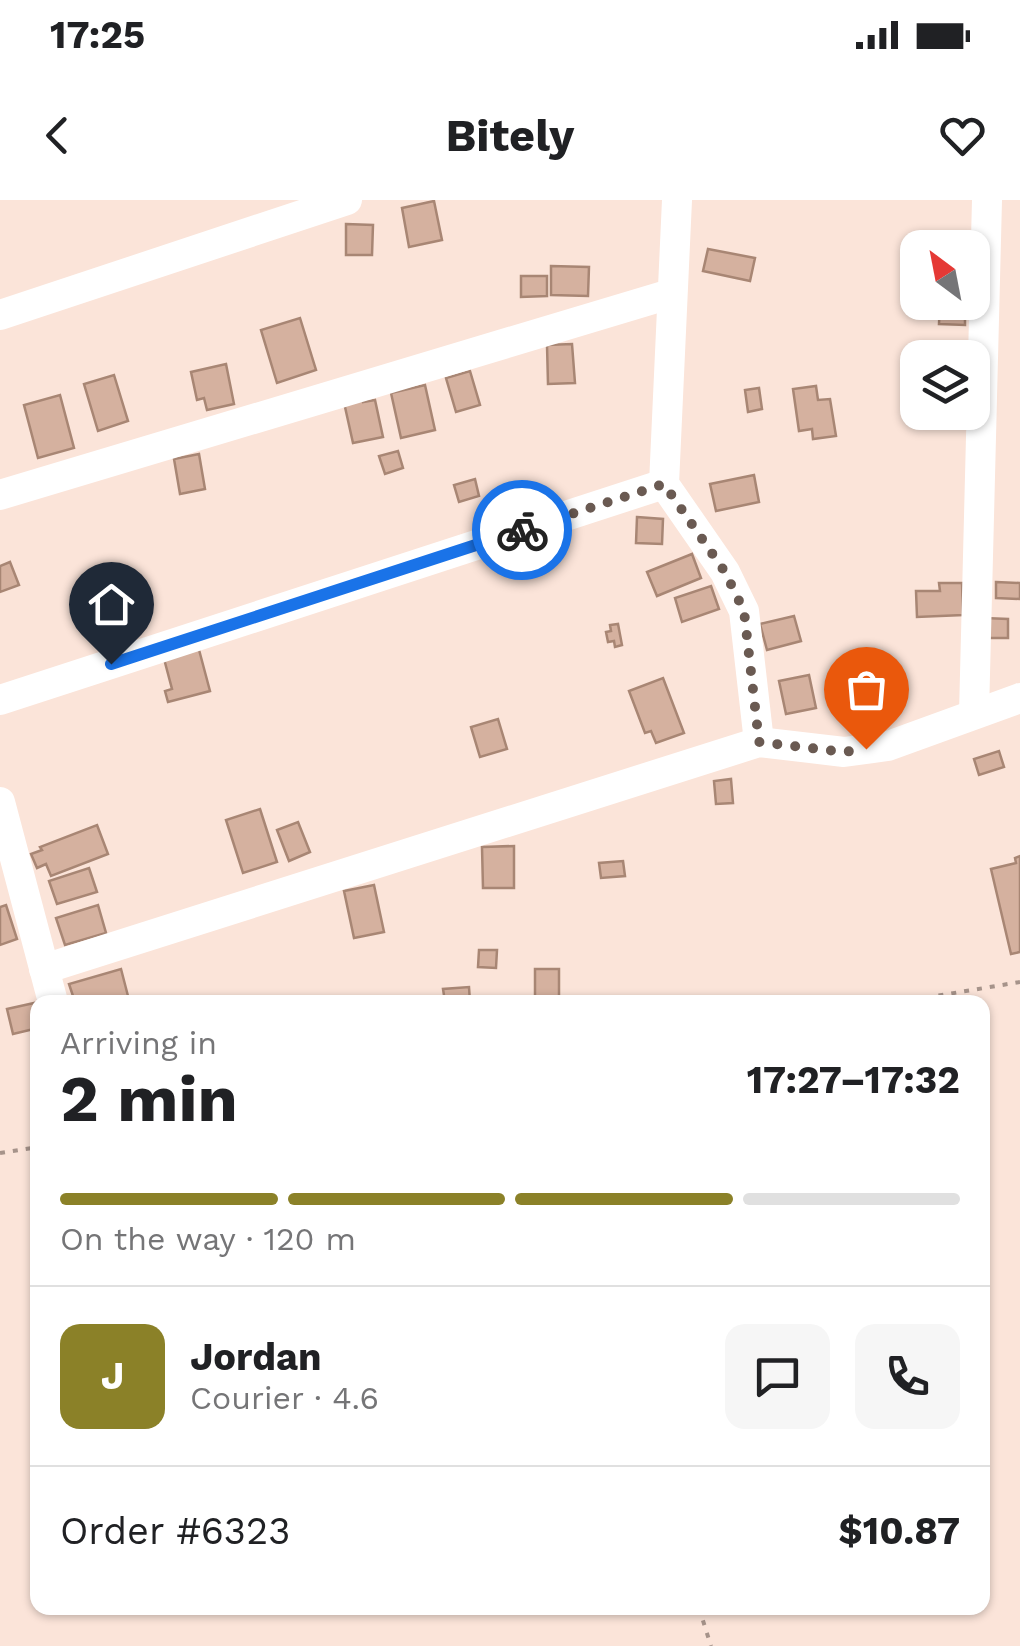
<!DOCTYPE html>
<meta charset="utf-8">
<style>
:root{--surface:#fff;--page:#f6f6f6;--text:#202124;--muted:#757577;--line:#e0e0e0;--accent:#8b8128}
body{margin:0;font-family:"Work Sans",sans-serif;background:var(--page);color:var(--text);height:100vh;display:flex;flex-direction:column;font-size:38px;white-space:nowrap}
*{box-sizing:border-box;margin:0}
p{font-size:32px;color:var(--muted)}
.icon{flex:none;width:55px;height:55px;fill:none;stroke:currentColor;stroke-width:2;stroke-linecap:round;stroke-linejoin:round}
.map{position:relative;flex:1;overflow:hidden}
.drawer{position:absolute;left:30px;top:795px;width:960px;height:620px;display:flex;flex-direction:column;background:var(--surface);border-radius:20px;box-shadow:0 2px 8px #0004}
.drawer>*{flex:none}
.needle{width:65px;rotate:328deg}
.fabs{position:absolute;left:900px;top:30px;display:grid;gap:20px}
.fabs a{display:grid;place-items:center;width:90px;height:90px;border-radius:20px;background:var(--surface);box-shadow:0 2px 8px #0004;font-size:50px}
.pin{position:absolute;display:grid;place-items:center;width:85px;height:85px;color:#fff;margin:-102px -42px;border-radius:50% 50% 50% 0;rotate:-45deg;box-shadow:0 0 10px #0007}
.pin .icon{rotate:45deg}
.courier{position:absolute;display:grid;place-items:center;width:100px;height:100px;margin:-50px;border:8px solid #1a73e8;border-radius:50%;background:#fff;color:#222;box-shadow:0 2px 12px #0007}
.head em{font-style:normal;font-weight:700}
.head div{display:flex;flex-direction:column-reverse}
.head{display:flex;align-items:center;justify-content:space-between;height:170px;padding:0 30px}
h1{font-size:65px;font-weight:700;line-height:75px}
.bar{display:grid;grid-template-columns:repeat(4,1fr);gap:15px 10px;align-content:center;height:120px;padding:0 30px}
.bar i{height:12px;border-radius:8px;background:var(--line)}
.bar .current{background:var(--accent)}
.bar p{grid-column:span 4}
.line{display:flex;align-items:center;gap:25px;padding:0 30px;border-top:2px solid var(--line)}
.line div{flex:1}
.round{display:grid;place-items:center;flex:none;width:105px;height:105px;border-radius:20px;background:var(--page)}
.status{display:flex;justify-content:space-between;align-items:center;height:70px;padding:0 50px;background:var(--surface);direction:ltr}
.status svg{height:28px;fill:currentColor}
header{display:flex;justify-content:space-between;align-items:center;height:130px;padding:0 30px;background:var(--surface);font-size:45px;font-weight:700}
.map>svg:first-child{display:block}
.building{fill:#d5b19f;stroke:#a88674;stroke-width:2.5}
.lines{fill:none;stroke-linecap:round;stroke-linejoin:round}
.path{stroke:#a6938a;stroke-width:4;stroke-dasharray:5 8;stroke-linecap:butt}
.minor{stroke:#fff;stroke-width:30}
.done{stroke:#6a5a52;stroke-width:10;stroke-dasharray:0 18}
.route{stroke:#1a73e8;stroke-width:12}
</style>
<div class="status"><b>17:25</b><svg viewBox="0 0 49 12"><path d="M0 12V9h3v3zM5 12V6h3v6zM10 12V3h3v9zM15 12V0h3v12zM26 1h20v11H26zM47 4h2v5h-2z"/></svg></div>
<header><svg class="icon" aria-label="back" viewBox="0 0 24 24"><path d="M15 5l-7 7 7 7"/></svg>Bitely<svg class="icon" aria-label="heart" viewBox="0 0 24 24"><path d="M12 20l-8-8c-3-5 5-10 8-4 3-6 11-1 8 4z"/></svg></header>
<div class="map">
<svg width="1020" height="1446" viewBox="0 0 1020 1446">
<rect width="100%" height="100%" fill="#fbe4d9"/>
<g class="building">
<path d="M434,1L442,40L409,47L402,8Z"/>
<path d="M346,24L373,25L372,55H346Z"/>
<path d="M708,49L755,58L750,81L703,71Z"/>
<path d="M551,66L589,67L588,96L551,95Z"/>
<path d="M521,76H547V96L521,97Z"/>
<path d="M940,102H965V125L939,124Z"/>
<path d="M300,118L316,170L277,183L261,130Z"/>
<path d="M572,144L575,183L548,184L547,145Z"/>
<path d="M226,164L234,204L207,210L204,198L197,200L191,172Z"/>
<path d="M470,171L480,205L456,212L446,178Z"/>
<path d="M114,175L128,221L98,231L84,184Z"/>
<path d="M425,185L435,230L401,238L391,193Z"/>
<path d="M816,186L818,200L830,199L836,236L813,239L812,229L799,231L793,189Z"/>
<path d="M759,188L762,209L748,212L745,190Z"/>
<path d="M361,194L363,202L375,200L383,237L353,243L343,198Z"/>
<path d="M60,195L74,248L38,258L24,205Z"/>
<path d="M398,251L403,268L385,274L379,256Z"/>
<path d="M199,254L205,289L180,294L174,259Z"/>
<path d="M754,275L759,302L716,311L710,284Z"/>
<path d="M475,279L479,296L459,302L454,285Z"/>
<path d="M637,317L663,319L662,344L636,343Z"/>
<path d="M692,354L701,378L657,396L647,372Z"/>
<path d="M10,362L19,385L0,392V366Z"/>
<path d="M996,382L1020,383V399L996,398Z"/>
<path d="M939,383H962L963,415L917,417L916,391H940Z"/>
<path d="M711,386L719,409L682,422L675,398Z"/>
<path d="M794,416L801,441L767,450L760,424Z"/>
<path d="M984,418L1008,419V438H983Z"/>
<path d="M618,424L622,445L615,447L614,441L608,442L606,432L611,431L610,425Z"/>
<path d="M198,446L210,491L168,502L165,491L172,489L163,455Z"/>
<path d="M809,475L816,508L786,514L779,481Z"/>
<path d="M663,478L684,533L656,543L651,531L645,533L629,491Z"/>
<path d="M870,485L876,517L859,520L853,488Z"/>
<path d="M498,519L507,549L480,557L471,527Z"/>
<path d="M999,551L1004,567L979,575L974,559Z"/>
<path d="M731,579L733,603L716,604L714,581Z"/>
<path d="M260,609L277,662L243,673L226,620Z"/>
<path d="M298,622L310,652L289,661L277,630Z"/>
<path d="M97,625L108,654L51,676L46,664L37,668L31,654L42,650L40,647Z"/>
<path d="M514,646V688H483L482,647Z"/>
<path d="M1020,656V752L1011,754L991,669L1016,663L1015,658Z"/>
<path d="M623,661L625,676L601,678L599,663Z"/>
<path d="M89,668L97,692L57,704L49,681Z"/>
<path d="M374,685L384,732L354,738L344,691Z"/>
<path d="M6,705L17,739L0,745V707Z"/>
<path d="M98,705L106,733L65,745L56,718Z"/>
<path d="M479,750H497L496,768L478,767Z"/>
<path d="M121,769L128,796L105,802H75L69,784Z"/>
<rect x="535" y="769" width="24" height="33"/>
<path d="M469,787L470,802H445L443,789Z"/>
<path d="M43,801L38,802V828L13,834L7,809Z"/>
</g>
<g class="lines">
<g class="path">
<path d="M900,802L1020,782"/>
<path d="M0,953L38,947"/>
<path d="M699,1408L711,1446"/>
</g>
<g class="minor">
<path d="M677,0L664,284L725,372L744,411L759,542"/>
<path d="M0,115L347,0"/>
<path d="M0,295L670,94"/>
<path d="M0,500L664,284"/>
<path d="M974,514L987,0"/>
<path d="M0,602L53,802"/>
<path d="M44,769L759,542L844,552L888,546L1020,498"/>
</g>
</g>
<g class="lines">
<path class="done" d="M522,330L664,284L725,372L744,411L759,542L844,552L866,549"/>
<path class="route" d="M111,464L522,330"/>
</g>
</svg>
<div class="fabs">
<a><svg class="needle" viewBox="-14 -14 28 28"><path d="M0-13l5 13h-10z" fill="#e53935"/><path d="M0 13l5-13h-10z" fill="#757577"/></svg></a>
<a><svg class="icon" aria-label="layers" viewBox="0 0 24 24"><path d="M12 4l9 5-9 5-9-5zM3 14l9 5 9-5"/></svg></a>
</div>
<div class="pin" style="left:866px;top:549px;background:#ea580c"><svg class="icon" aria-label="bag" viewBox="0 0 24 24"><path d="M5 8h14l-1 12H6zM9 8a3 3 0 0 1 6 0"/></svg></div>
<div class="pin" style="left:111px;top:464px;background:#1f2937"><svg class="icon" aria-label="home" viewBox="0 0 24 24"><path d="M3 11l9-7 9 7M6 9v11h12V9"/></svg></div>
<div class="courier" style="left:522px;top:330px"><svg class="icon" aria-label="bike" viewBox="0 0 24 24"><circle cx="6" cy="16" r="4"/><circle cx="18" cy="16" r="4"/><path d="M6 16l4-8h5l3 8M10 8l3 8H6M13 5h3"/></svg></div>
<section class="drawer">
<div class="head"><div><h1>2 min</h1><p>Arriving in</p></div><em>17:27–17:32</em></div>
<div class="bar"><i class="current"></i><i class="current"></i><i class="current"></i><i></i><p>On the way · 120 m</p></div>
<div class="line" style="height:180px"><b class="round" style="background:var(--accent);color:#fff">J</b><div><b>Jordan</b><p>Courier · 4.6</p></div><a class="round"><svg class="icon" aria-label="chat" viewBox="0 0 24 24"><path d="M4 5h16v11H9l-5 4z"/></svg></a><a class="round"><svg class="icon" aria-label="phone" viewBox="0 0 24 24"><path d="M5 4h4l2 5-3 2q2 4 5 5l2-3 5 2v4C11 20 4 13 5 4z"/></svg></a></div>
<div class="line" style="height:130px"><div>Order #6323</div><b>$10.87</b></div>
</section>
</div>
